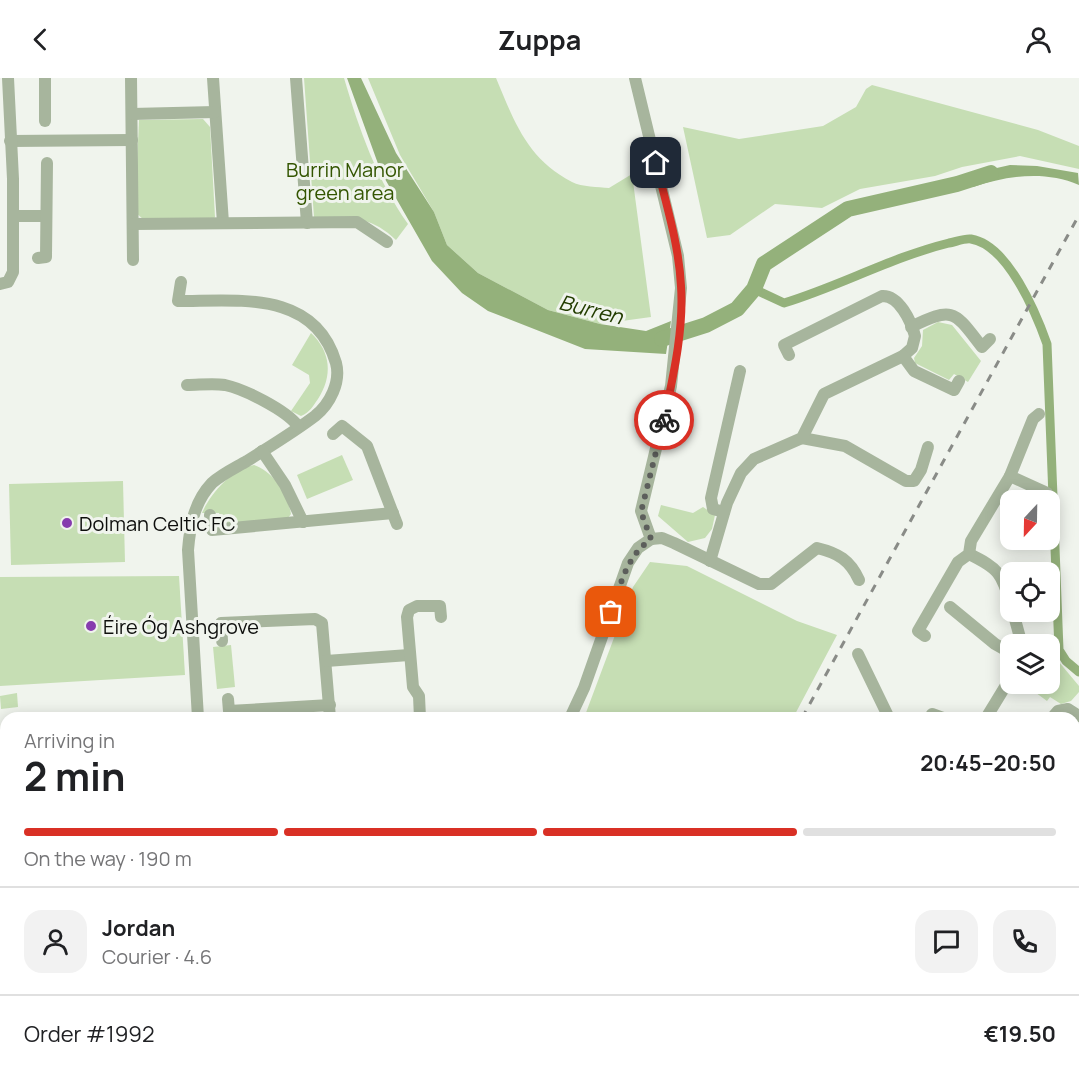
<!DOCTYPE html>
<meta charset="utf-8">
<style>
:root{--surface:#fff;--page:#f2f2f2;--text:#202124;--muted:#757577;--line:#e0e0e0;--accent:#d93025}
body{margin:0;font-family:Manrope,sans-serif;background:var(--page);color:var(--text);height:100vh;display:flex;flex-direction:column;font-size:22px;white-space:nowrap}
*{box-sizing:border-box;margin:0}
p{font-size:20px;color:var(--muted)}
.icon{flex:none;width:33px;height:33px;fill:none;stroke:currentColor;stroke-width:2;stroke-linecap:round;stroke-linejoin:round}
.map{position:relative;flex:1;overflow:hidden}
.sheet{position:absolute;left:0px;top:634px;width:1080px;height:374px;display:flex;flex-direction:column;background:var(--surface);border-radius:18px 18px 0 0;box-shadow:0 3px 15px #0003}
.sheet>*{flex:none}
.needle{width:39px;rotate:202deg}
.buttons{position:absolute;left:1000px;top:412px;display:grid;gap:12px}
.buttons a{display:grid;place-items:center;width:60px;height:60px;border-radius:12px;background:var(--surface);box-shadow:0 3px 15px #0003;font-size:30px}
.pin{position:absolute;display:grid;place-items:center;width:51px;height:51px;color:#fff;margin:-26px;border-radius:12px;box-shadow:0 3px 9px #0006}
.courier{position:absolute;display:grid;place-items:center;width:60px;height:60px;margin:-30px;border:4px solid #d93025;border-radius:50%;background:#fff;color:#222;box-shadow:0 2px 8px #0007}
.summary em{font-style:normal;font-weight:700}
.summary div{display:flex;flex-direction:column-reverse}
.summary{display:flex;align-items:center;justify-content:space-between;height:102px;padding:0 24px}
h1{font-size:39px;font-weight:700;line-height:45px}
.bar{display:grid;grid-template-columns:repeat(4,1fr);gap:9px 6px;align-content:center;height:72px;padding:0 24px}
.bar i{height:8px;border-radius:4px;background:var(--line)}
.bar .on{background:var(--accent)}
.bar p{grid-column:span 4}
.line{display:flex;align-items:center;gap:15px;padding:0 24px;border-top:2px solid var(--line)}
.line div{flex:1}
.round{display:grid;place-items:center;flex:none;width:63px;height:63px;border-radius:18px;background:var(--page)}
header{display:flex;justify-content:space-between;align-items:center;height:78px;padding:0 24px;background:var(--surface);font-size:27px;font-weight:700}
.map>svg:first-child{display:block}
.green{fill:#c6deb4}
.water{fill:#94b17b}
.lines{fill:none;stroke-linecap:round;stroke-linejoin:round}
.stream{stroke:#94b17b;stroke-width:3}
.canal{stroke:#94b17b;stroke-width:9}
.river{stroke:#94b17b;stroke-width:16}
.minor{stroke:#a7b59d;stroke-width:12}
.rail{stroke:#898b87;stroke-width:3;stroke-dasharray:8 8;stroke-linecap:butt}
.done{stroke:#5c5e5b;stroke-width:6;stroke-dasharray:0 10.8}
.route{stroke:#d93025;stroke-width:8}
.poi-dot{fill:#863cae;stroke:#f0f4ed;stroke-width:2}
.labels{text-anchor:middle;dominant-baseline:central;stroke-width:6;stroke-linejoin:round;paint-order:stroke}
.park-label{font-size:20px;fill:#335501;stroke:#f0f4ed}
.poi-label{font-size:20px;fill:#0d0e0c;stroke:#f0f4ed;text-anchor:start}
.water-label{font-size:21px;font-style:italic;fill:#233d00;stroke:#f0f4ed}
</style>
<header><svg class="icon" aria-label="back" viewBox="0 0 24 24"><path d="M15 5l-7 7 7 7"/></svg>Zuppa<svg class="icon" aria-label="person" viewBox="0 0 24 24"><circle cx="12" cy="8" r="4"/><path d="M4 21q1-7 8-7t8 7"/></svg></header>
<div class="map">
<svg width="1079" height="1007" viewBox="0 0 1079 1007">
<rect width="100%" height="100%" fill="#f0f4ed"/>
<g class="green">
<path d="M304,0H344C359,51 377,102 408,146L396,162C370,137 348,139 314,139Z"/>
<path d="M368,0H496C514,43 527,81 572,104C582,109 598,109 609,110L632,96L651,239L600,246L548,232L478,195L447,167L434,134L400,77Z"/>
<path d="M872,7L1038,52L1079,68V91L1020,78L962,89L935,98L860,111L822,130L775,126L730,157L707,160L683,49L739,61L823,48L856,29L866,11Z"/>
<path d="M203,41L210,49L215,139L213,142H144L135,134L139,42Z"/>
<path d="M938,244L952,247L981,283L968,304L954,296L949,302L915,285L914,280L922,268L923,252Z"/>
<path d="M311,255C331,274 333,298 318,321C313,328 310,334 301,338L291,333L310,305L309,297L292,287Z"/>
<path d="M342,377L353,402L307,421L297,397Z"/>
<path d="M254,387C272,393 287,414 291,436L288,440L229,446L221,441L219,435H202C211,415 231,392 254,387Z"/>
<path d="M123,403L125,484L11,487L9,406Z"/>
<path d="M661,427L693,435L703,429L715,437L712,451L705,460L688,464L658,438Z"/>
<path d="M650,484L687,488L797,543L837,557L793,640H584L633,509Z"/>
<path d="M179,498L185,597L0,608V499Z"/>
<path d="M231,567L235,609L217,611L213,569Z"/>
<path d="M1059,584L1079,608V614L1071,623L1061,626L1050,619L1047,623L1028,609L1030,606H1050V587Z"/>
<path d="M17,615L18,629L1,631L0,618Z"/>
<path d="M201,1002H231L224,1007H194Z"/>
<path d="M463,1002H614L612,1007H466Z"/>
<path d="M792,1002H840L838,1007H793Z"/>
</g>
<g class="water">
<path d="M347,0H361L396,75L434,134L447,167L478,195L548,232L600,246L646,253L671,243L666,276L585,271L488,233L462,215L432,183L381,94Z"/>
<path d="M1010,87L1037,88L1078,95L1079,107C1044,92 1007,98 973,109L970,96Z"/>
</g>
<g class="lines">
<path class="stream" d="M1006,1002L1014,1007"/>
<path class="canal" d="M754,211L784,225C840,208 892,179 949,165C955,164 965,160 971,161C1008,167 1036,235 1047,266L1059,572L1066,583L1079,594"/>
<path class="river" d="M662,261L706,247L737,231L754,211L764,186L848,131L957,106L991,95"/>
<g class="minor">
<path d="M45,0V43"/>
<path d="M131,0L133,182"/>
<path d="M213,0L223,145"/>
<path d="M296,0L307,145"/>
<path d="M132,36L215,34"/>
<path d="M10,63L132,62"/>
<path d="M14,138H46"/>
<path d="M133,146L357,144L387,164"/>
<path d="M38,180L46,179L47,85"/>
<path d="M181,204L178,223C239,223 315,212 336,285C341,304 330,326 315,338C294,354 269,369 247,383C235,390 222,396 212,405C194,424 190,448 188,472L198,640"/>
<path d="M0,206L8,204L13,194V101L8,0"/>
<path d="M911,249C954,228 954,233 982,269L990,261"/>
<path d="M789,277L784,267L882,218C899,217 911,243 915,258L912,270L903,278"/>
<path d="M187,307C199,307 213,305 225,307C244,311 286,332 298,348"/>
<path d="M1039,336L1033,341L1010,398L1047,415"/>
<path d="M333,356L342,348L367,368L397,446"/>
<path d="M802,360L845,368L906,403H914L921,392L928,369"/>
<path d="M262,373L285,407L303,444"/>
<path d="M724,434L713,431L711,420L740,293"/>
<path d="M210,437L212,452L393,435"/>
<path d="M651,461L662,460L674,465L759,506H771L817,470C838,475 850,482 859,502"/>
<path d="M969,476C1000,491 1001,495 1011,527"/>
<path d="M710,483L727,425L741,395L754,381L802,360L824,316L903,278L914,293L954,312L959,303"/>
<path d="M950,529L995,566L1011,575"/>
<path d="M1013,534L1022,567"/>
<path d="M925,558L918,553L958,484L969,476L971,463L1010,398"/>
<path d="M222,563L221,545L315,541L322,545L330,640"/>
<path d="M858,576L889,640"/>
<path d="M326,583L409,577"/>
<path d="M228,621L229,633L330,627"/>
<path d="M420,640L419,618L413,609L407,539L409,532L417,528H440L441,539"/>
<path d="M570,640L584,610L628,485L638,470L651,461L641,433L671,308L681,210L678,178L635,0"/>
<path d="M930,640L932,636L943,640"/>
<path d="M986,640L1011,599"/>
<path d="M1052,640L1058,633L1068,631L1079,638"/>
<path d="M1074,732L1079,727"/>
<path d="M0,768L6,767"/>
<path d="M0,865L6,864"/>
<path d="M1074,904L1079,921"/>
<path d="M1074,989L1079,977"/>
<path d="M1074,997L1079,1001"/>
<path d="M167,1002L171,1007"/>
<path d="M278,1002L281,1007"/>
<path d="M422,1002L425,1007"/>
<path d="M450,1002L453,1007"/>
<path d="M695,1002L696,1007"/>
<path d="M784,1002L786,1007"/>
<path d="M1057,1002L1063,1007"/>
<path d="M664,1003L666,1002"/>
<path d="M100,1007L107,1002"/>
<path d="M243,1007L250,1002"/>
<path d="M842,1007L844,1002"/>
<path d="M938,1007L939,1002"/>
</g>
<g class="rail">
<path d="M802,640L1079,137"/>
<path d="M628,1007L630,1002"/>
</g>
</g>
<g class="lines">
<path class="done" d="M611,534C621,506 626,479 651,461L641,434L664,342"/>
<path class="route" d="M656,85C666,125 679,167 681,208C684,252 673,299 664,342"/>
</g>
<g class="poi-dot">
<circle cx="67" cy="445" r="6"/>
<circle cx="91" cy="548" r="6"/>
</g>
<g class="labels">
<g class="park-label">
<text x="345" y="91">Burrin Manor<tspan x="345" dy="23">green area</tspan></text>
</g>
<g class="poi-label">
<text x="79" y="445">Dolman Celtic FC</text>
<text x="103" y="548">Éire Óg Ashgrove</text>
</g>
<g class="water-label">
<text transform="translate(591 231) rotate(14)">Burren</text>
</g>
</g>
</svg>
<div class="buttons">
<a><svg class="needle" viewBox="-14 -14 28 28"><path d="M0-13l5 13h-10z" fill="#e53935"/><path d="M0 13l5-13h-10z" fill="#757577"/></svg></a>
<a><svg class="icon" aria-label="locate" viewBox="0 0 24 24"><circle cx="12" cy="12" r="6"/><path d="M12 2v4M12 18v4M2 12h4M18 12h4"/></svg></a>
<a><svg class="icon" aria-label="layers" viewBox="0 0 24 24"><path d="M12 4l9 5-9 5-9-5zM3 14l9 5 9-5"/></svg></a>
</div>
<div class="pin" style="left:611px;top:534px;background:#ea580c"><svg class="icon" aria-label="bag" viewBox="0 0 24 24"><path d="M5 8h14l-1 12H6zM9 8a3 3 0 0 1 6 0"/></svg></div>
<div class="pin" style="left:656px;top:85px;background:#1f2937"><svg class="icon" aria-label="home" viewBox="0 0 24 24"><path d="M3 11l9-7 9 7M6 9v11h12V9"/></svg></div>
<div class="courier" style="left:664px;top:342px"><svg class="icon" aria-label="bike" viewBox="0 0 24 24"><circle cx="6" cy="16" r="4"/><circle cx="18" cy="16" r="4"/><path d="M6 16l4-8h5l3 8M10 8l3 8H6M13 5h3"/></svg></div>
<section class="sheet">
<div class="summary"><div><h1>2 min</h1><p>Arriving in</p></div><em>20:45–20:50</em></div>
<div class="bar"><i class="on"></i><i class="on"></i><i class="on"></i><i></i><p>On the way · 190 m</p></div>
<div class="line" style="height:108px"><a class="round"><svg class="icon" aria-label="person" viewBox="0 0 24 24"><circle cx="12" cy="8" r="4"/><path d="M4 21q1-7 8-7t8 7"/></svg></a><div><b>Jordan</b><p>Courier · 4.6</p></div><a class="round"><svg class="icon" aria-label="chat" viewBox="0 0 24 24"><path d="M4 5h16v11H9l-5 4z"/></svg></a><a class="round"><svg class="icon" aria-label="phone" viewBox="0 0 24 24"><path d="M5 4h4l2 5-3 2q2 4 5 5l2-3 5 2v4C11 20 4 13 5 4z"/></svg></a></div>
<div class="line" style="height:78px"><div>Order #1992</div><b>€19.50</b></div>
</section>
</div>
